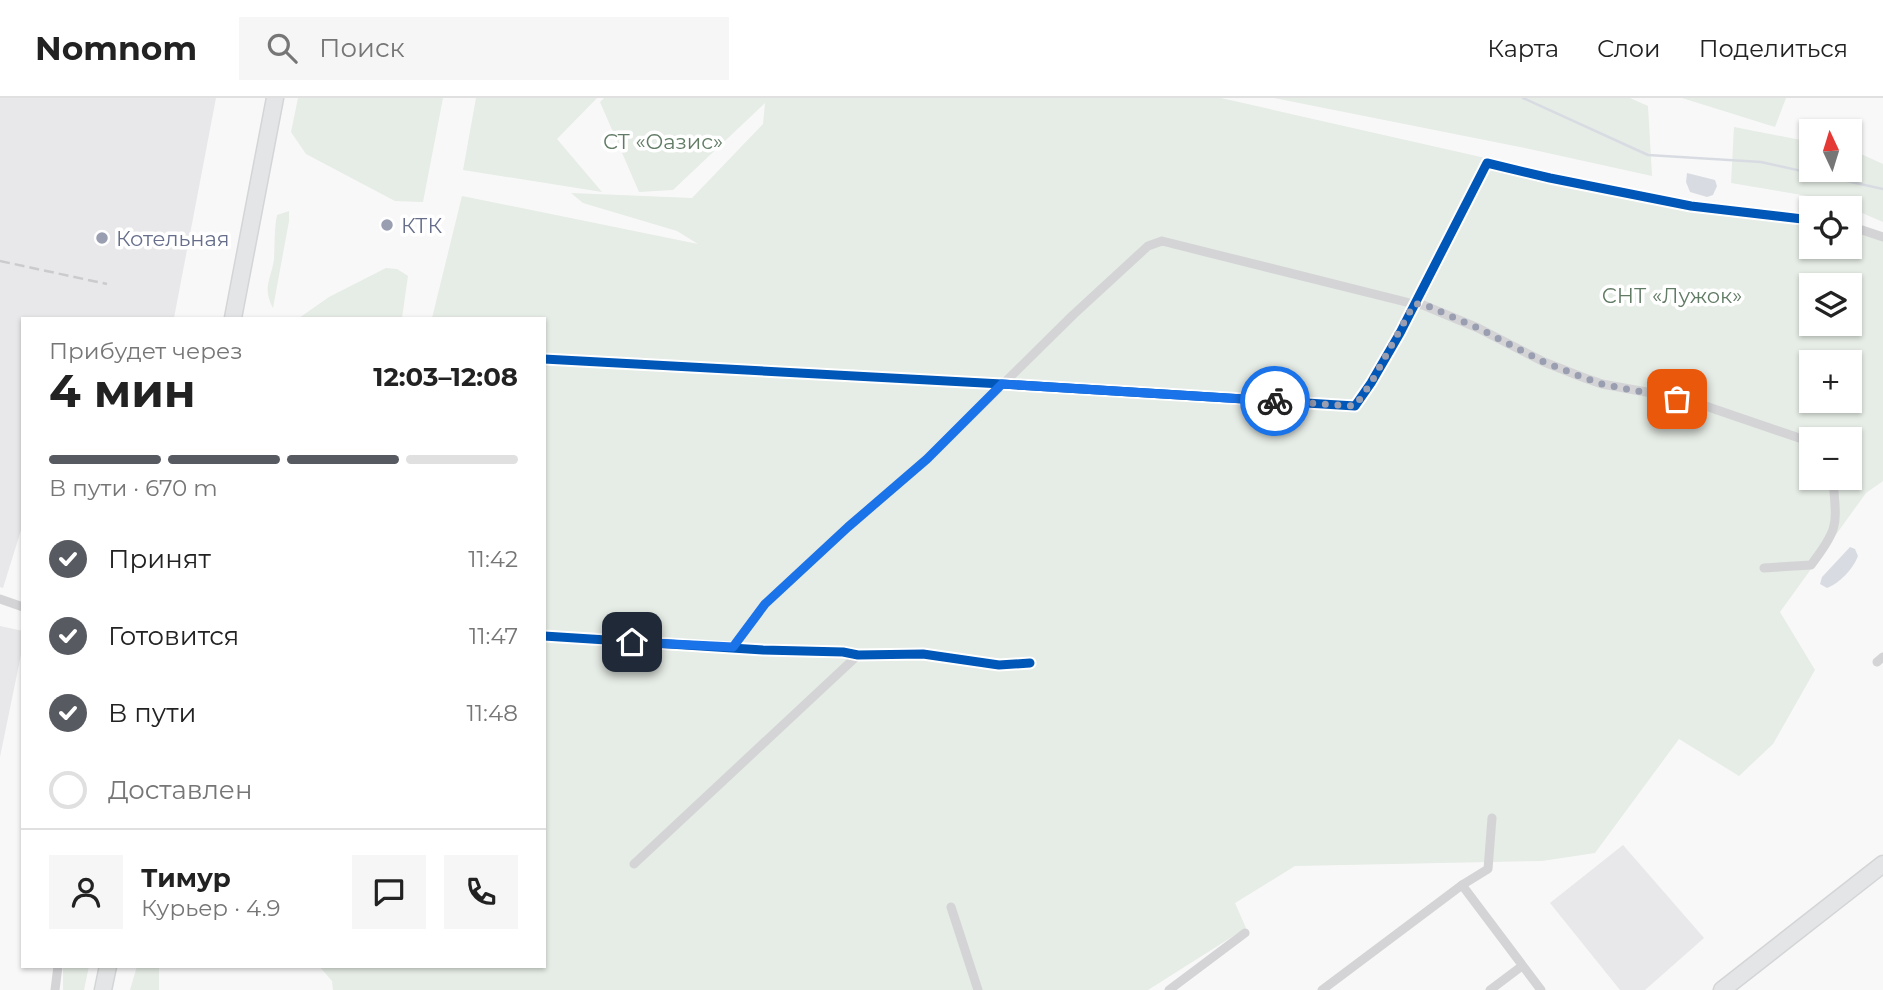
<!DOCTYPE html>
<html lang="ru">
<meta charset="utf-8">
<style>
:root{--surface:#fff;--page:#f6f6f6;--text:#222;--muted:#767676;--line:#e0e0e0;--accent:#585a62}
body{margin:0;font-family:Montserrat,sans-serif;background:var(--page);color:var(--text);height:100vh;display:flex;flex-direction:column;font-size:26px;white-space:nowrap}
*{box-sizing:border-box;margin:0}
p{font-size:23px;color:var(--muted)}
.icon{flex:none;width:38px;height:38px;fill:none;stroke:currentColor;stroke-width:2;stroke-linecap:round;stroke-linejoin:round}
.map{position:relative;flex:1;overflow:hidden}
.details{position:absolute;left:21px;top:219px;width:525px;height:651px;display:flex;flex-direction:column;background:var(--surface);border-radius:0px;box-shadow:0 2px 5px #0004}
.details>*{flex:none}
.needle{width:46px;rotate:356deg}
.tools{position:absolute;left:1799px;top:21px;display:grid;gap:14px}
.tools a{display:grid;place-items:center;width:63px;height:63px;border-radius:0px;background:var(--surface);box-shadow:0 2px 5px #0004;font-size:35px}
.pin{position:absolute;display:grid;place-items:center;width:60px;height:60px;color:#fff;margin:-30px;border-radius:14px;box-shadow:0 4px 10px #0006}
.courier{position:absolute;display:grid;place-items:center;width:70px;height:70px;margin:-35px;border:5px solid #1a73e8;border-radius:50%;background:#fff;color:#222;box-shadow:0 2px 9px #0007}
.headline em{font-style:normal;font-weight:700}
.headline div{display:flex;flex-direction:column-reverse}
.headline{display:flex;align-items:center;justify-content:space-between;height:119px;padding:0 28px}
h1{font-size:46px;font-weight:700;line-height:52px}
.bar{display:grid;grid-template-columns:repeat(4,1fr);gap:10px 7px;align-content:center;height:84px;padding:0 28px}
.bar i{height:9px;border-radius:5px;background:var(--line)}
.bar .on{background:var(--accent)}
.bar p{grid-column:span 4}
.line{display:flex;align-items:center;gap:18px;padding:0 28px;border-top:2px solid var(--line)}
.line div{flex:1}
.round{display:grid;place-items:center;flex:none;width:74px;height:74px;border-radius:0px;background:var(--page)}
ol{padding:0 28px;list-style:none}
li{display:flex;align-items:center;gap:21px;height:77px}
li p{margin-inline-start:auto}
li .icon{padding:7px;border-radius:50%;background:var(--accent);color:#fff;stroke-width:4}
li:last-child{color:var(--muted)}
li i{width:38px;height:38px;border:4px solid var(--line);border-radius:50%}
header{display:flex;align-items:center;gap:42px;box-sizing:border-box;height:98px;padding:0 35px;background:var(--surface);border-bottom:2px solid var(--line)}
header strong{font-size:33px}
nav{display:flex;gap:38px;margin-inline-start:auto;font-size:24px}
.search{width:490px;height:63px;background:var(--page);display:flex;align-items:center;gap:18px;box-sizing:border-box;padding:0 24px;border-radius:0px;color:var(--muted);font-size:26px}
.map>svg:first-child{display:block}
.built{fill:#e8e8ea}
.green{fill:#e6ece6;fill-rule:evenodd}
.water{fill:#d8dce2}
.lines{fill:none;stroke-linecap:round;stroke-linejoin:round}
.stream{stroke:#d8dce2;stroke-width:2.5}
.highway-casing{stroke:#d4d5d7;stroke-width:19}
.street{stroke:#d4d4d6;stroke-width:9}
.highway{stroke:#e4e5e6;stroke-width:16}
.rail{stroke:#cbcbcd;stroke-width:2.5;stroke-dasharray:10 5;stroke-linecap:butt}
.cycleway-casing{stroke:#fff;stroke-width:13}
.cycleway{stroke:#0057b8;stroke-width:9}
.done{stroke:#999eb1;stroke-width:7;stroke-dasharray:0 12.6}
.route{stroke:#1a73e8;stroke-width:9}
.poi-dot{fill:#999eb1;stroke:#fff;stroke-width:2.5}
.labels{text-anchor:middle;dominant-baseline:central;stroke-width:7;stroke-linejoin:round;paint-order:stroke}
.park-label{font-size:21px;fill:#617b65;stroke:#fff}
.poi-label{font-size:21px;fill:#666e8b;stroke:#fff;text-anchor:start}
</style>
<header>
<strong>Nomnom</strong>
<div class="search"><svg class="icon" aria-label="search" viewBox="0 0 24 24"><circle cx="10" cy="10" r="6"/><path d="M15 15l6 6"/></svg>Поиск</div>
<nav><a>Карта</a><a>Слои</a><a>Поделиться</a></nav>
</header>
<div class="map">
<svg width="1883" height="892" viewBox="0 0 1883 892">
<rect width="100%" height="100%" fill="#f8f8f8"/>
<g class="built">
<path d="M0,0H216L174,220H23L22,429L3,490L0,489Z"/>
<path d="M0,528L23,533V547L0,659Z"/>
<path d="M1623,747L1704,840L1645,892H1620L1550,805Z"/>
</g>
<g class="green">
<path d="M298,0H443L423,104L395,103L306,56L291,34Z"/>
<path d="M476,0H597L557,41L602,94L463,72Z"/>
<path d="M604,0H1221L1560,77L1811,124V149H1850V131L1883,142V383L1866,395L1780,514L1815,572L1773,646L1739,678L1679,641L1595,755L1542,763L1295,768L1235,805L1246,830L1148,892H333L332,883L319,868H544V220H432L462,98L698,146L677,133L583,105L571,95L692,100L763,26L765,5L673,92L639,94L600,4ZM1811,187H1850V226H1811ZM1811,264H1850V303H1811ZM1811,341H1850V380H1811Z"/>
<path d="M1274,0H1630L1648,8L1652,78L1525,50Z"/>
<path d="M1682,0H1786L1775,29Z"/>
<path d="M1734,29L1811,44V72H1850V51L1883,66V124L1832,102L1731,85Z"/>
<path d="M289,113V123L273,210C262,189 271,182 274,161C275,146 274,132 277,117Z"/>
<path d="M386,170L397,171L408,178L402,220H299L329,199Z"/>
<path d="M63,868H89L84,892H63Z"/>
<path d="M137,868H159V892H130Z"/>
</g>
<g class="water">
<path d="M1687,75L1715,82L1717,88L1713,97L1707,99L1690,94L1686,84Z"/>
<path d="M1850,449L1855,451L1858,458C1853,471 1840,485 1827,490L1820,486L1822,479Z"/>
</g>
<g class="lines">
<path class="stream" d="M1523,0L1648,57L1761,64L1883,91"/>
<g class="highway-casing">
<g id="highway">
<path d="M233,220L275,0"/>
<path d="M103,892L108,868"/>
<path d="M1722,892L1883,766"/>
</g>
</g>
<g class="street">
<path d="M1850,128L1883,139"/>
<path d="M544,261L1002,286L1355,308L1371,285L1400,235L1487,65L1550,80L1691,108L1811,122"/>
<path d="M1764,470L1811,467C1841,428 1836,426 1833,380"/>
<path d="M0,501L23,509"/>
<path d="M544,538L763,552L843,554L858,557L923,556L999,567L1030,565"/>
<path d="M733,549L765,506L848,429L927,361L1073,217L1148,148L1162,143L1414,206L1423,207L1478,230L1544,264L1582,279L1602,286L1685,301L1811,344"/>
<path d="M1877,564L1883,559"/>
<path d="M1492,720L1488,771L1462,787L1541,892"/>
<path d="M634,766L858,557"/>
<path d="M951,809L978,892"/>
<path d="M55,892L58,868"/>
<path d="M1169,892L1245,835"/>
<path d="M1322,892L1462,787"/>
<path d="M1490,892L1522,868"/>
</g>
<use href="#highway" class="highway"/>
<path class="rail" d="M0,163L107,186"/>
<g class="cycleway-casing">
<g id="cycleway">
<path d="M544,261L1002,286L1355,308L1371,285L1400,235L1487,65L1550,80L1691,108L1811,122"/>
<path d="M544,538L763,552L843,554L858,557L923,556L999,567L1030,565"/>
</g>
</g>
<use href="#cycleway" class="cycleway"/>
</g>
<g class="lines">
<path class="done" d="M1275,303L1355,308L1371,285L1414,206H1423L1478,230L1544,264L1582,279L1602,286L1677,301"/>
<path class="route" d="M632,544L733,549L765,506L848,429L927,361L1002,286L1275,303"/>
</g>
<g class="poi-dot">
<circle cx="387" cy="127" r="7"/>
<circle cx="102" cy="140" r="7"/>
</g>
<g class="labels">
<g class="park-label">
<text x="663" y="43">СТ «Оазис»</text>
<text x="1672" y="197">СНТ «Лужок»</text>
</g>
<g class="poi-label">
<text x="401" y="127">КТК</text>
<text x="116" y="140">Котельная</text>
</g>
</g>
</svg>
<div class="tools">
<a><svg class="needle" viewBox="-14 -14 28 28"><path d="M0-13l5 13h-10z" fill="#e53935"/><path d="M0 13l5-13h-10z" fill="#767676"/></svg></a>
<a><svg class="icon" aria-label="locate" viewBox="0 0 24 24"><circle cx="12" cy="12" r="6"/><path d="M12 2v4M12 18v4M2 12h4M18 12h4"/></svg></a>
<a><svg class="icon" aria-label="layers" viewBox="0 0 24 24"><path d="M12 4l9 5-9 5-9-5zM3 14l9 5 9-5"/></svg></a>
<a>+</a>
<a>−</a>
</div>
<div class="pin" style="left:1677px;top:301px;background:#ea580c"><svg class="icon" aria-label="bag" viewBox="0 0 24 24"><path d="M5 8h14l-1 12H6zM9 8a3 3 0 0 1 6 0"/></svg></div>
<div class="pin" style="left:632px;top:544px;background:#1f2937"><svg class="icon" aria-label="home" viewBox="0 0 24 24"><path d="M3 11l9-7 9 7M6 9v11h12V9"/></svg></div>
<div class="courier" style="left:1275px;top:303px"><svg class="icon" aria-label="bike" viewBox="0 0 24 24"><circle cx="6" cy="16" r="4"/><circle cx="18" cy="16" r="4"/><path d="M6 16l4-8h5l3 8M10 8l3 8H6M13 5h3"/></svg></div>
<section class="details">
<div class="headline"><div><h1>4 мин</h1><p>Прибудет через</p></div><em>12:03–12:08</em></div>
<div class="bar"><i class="on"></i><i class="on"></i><i class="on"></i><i></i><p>В пути · 670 m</p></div>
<ol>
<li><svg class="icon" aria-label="check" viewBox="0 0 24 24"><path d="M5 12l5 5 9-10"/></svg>Принят<p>11:42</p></li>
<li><svg class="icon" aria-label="check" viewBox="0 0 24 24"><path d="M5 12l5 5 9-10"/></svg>Готовится<p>11:47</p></li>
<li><svg class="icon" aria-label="check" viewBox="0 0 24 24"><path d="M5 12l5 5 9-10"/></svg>В пути<p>11:48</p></li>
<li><i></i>Доставлен</li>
</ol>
<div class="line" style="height:126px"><a class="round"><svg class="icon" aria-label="person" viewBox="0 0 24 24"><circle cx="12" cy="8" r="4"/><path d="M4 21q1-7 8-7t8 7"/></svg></a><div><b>Тимур</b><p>Курьер · 4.9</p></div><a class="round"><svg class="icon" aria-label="chat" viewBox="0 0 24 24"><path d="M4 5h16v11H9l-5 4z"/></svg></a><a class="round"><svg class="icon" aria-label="phone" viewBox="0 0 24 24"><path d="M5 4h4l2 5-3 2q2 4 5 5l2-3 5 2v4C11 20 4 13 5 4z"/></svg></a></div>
</section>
</div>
